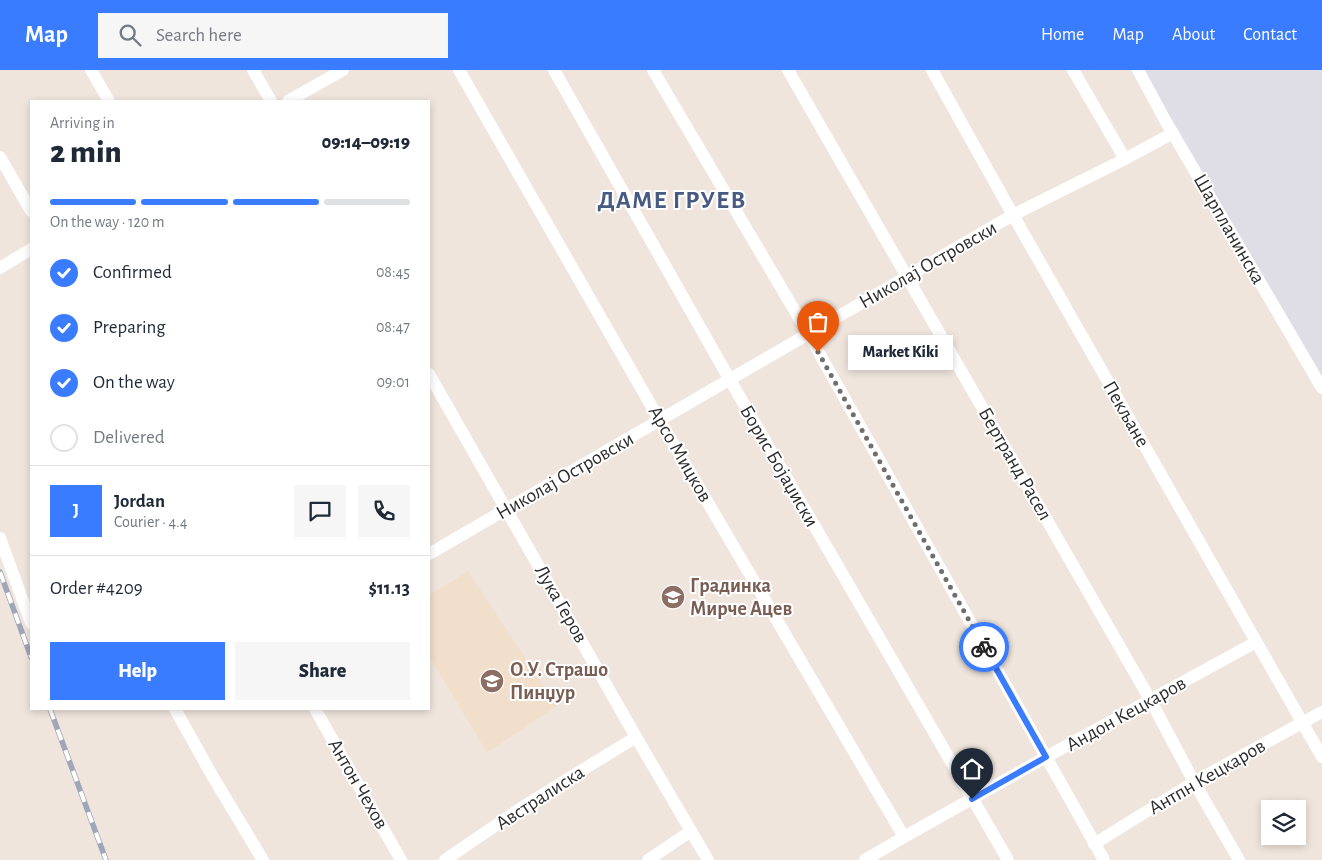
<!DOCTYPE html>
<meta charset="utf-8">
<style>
:root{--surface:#fff;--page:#f6f6f7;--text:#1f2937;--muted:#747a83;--line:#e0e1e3;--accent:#3a7cff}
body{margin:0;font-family:"Alegreya Sans",sans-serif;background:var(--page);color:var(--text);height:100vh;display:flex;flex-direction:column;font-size:19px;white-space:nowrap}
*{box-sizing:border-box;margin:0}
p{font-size:16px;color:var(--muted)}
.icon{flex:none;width:28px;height:28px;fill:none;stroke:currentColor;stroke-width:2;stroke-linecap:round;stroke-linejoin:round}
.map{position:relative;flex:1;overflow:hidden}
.drawer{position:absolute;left:30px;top:30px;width:400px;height:610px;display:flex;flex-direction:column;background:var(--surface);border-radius:0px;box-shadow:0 2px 8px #0003}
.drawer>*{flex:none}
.fabs{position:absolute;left:1261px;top:730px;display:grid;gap:10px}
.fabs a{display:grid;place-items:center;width:45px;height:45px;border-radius:0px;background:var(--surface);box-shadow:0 2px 8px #0003;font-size:25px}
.pin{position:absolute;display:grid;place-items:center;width:42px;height:42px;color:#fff;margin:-51px -21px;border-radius:50% 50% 50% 0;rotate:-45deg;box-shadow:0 0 5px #0007}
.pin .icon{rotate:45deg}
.courier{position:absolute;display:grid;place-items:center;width:50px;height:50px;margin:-25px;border:4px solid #3a7cff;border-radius:50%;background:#fff;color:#222;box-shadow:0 1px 6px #0007}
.bubble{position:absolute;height:35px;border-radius:0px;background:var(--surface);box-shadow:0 2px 8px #0003;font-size:16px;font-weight:800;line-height:35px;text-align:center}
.head em{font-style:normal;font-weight:800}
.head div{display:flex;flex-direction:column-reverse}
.head{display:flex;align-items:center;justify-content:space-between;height:85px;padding:0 20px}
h1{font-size:32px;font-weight:800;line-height:38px}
.bar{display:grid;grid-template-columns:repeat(4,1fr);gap:8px 5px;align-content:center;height:60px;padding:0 20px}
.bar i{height:6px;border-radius:4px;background:var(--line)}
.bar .on{background:var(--accent)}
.bar p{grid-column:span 4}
.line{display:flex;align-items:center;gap:12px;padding:0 20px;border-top:1px solid var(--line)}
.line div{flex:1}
.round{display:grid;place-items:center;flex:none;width:52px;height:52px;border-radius:0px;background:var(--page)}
ol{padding:0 20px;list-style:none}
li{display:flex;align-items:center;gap:15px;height:55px}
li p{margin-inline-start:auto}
li .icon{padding:5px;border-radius:50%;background:var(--accent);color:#fff;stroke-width:4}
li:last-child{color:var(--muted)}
li i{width:28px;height:28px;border:2px solid var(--line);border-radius:50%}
.action{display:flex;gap:10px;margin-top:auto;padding:10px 20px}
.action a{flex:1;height:58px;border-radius:0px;background:var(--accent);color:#fff;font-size:20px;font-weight:800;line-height:58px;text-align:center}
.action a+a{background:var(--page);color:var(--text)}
header{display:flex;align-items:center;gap:30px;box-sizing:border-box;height:70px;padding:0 25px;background:var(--accent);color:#fff}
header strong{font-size:24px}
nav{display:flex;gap:28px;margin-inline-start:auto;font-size:18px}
.search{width:350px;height:45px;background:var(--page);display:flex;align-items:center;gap:12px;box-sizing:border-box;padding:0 18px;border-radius:0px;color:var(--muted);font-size:19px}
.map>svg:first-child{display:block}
.industrial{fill:#dfdee7}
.education{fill:#f2dfcb}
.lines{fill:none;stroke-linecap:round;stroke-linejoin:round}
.minor{stroke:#fff;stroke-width:12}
.rail-casing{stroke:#9fa6b8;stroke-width:5.5}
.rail{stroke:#fff;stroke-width:4;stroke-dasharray:11;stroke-linecap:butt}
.done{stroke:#706d6a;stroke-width:5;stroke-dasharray:0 9}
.route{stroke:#3a7cff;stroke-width:6}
.labels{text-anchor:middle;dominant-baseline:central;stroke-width:4;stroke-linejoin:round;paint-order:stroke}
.street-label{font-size:20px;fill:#2c2c2c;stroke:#fff}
.education-label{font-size:20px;font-weight:bold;fill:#785e54;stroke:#fff;text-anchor:start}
.district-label{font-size:25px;font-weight:bold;letter-spacing:1px;fill:#475a82;stroke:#fff}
</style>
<header>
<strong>Map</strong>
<div class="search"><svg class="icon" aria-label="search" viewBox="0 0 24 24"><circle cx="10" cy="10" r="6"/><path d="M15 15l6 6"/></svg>Search here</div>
<nav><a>Home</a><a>Map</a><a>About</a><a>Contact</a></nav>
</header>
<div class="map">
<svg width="1322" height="790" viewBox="0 0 1322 790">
<rect width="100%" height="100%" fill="#efe5dd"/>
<path class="industrial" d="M1138,0H1322V318Z"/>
<path class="education" d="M468,501L557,636L487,683L429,586V525Z"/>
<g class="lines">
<g class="minor">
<path d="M91,0L109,31"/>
<path d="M253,0L271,31"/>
<path d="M459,0L660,351L904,767"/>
<path d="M554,0L730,310L1008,790"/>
<path d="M653,0L809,265L1104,790"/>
<path d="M788,0L1151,631L1194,712L1239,790"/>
<path d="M932,0L1013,145L1322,687"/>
<path d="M1073,0L1125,89"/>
<path d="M1138,0L1165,50L1322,318"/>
<path d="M288,31L343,0"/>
<path d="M0,87L31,141"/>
<path d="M0,198L31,179"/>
<path d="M429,304L636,667L708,790"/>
<path d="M0,468L31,553"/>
<path d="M429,484L1013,145L1125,89L1173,63"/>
<path d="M175,639L213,707L263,790"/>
<path d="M315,639L401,790"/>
<path d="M1094,774L1194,712L1322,642"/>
<path d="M445,790L524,736L636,667"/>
<path d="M648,790L691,761"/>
<path d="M865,790L904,767L1046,687L1256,572"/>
</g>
<g class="rail-casing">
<g id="rail">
<path d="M0,502L31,587"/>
<path d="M50,639L106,790"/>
</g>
</g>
<use href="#rail" class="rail"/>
</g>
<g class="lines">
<path class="done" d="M818,282L984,577"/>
<path class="route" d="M972,729L1046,687L984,577"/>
</g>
<defs>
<g id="school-disc" transform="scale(1.25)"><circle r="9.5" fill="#8d6e63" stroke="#fff"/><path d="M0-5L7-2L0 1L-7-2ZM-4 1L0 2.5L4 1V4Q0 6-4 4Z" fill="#fff"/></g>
</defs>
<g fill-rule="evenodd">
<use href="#school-disc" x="673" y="527"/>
<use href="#school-disc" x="492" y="611"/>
</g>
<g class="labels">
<g class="street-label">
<text transform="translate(1229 159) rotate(60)">Шарпланинска</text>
<text transform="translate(928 195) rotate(-30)">Николај Островски</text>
<text transform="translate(1126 344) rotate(60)">Пекљане</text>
<text transform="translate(680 384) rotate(60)">Арсо Мицков</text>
<text transform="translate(1015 394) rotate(60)">Бертранд Расел</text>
<text transform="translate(779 396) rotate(60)">Борис Бојаџиски</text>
<text transform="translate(565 406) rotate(-30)">Николај Островски</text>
<text transform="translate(561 534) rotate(60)">Лука Геров</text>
<text transform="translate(1126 644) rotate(-29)">Андон Кецкаров</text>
<text transform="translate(1207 707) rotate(-30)">Антпн Кецкаров</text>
<text transform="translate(358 714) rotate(60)">Антон Чехов</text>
<text transform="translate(540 728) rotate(-33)">Австралиска</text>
</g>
<g class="education-label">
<text x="690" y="516">Градинка<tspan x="690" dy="23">Мирче Ацев</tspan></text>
<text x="510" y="600">О.У. Страшо<tspan x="510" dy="23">Пинџур</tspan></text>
</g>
<g class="district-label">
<text x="672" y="130">ДАМЕ ГРУЕВ</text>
</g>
</g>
</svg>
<div class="fabs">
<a><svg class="icon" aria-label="layers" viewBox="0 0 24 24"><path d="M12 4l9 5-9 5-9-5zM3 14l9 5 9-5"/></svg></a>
</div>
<div class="pin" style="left:818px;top:282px;background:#ea580c"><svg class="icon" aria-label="bag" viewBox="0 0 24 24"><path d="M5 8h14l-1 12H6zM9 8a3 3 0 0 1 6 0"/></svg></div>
<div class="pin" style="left:972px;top:729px;background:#1f2937"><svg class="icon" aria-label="home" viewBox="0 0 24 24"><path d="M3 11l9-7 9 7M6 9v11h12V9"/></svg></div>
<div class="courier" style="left:984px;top:577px"><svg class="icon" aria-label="bike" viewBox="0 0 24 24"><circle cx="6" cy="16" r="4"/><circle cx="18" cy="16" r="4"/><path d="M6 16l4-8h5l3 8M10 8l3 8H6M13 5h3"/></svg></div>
<div class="bubble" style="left:848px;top:265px;width:105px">Market Kiki</div>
<section class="drawer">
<div class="head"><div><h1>2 min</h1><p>Arriving in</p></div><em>09:14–09:19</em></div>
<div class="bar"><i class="on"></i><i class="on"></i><i class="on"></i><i></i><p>On the way · 120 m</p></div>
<ol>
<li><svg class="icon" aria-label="check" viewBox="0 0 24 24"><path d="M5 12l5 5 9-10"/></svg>Confirmed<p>08:45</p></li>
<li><svg class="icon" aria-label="check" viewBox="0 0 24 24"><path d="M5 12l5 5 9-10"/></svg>Preparing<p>08:47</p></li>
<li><svg class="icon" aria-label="check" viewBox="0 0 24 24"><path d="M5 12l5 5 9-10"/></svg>On the way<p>09:01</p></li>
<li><i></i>Delivered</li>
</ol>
<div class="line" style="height:90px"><b class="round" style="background:var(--accent);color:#fff">J</b><div><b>Jordan</b><p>Courier · 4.4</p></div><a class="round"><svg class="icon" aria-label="chat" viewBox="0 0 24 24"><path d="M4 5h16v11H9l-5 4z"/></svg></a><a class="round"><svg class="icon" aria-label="phone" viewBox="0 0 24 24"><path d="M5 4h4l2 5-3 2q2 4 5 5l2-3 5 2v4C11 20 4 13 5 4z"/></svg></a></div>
<div class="line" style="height:65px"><div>Order #4209</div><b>$11.13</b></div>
<div class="action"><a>Help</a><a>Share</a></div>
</section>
</div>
